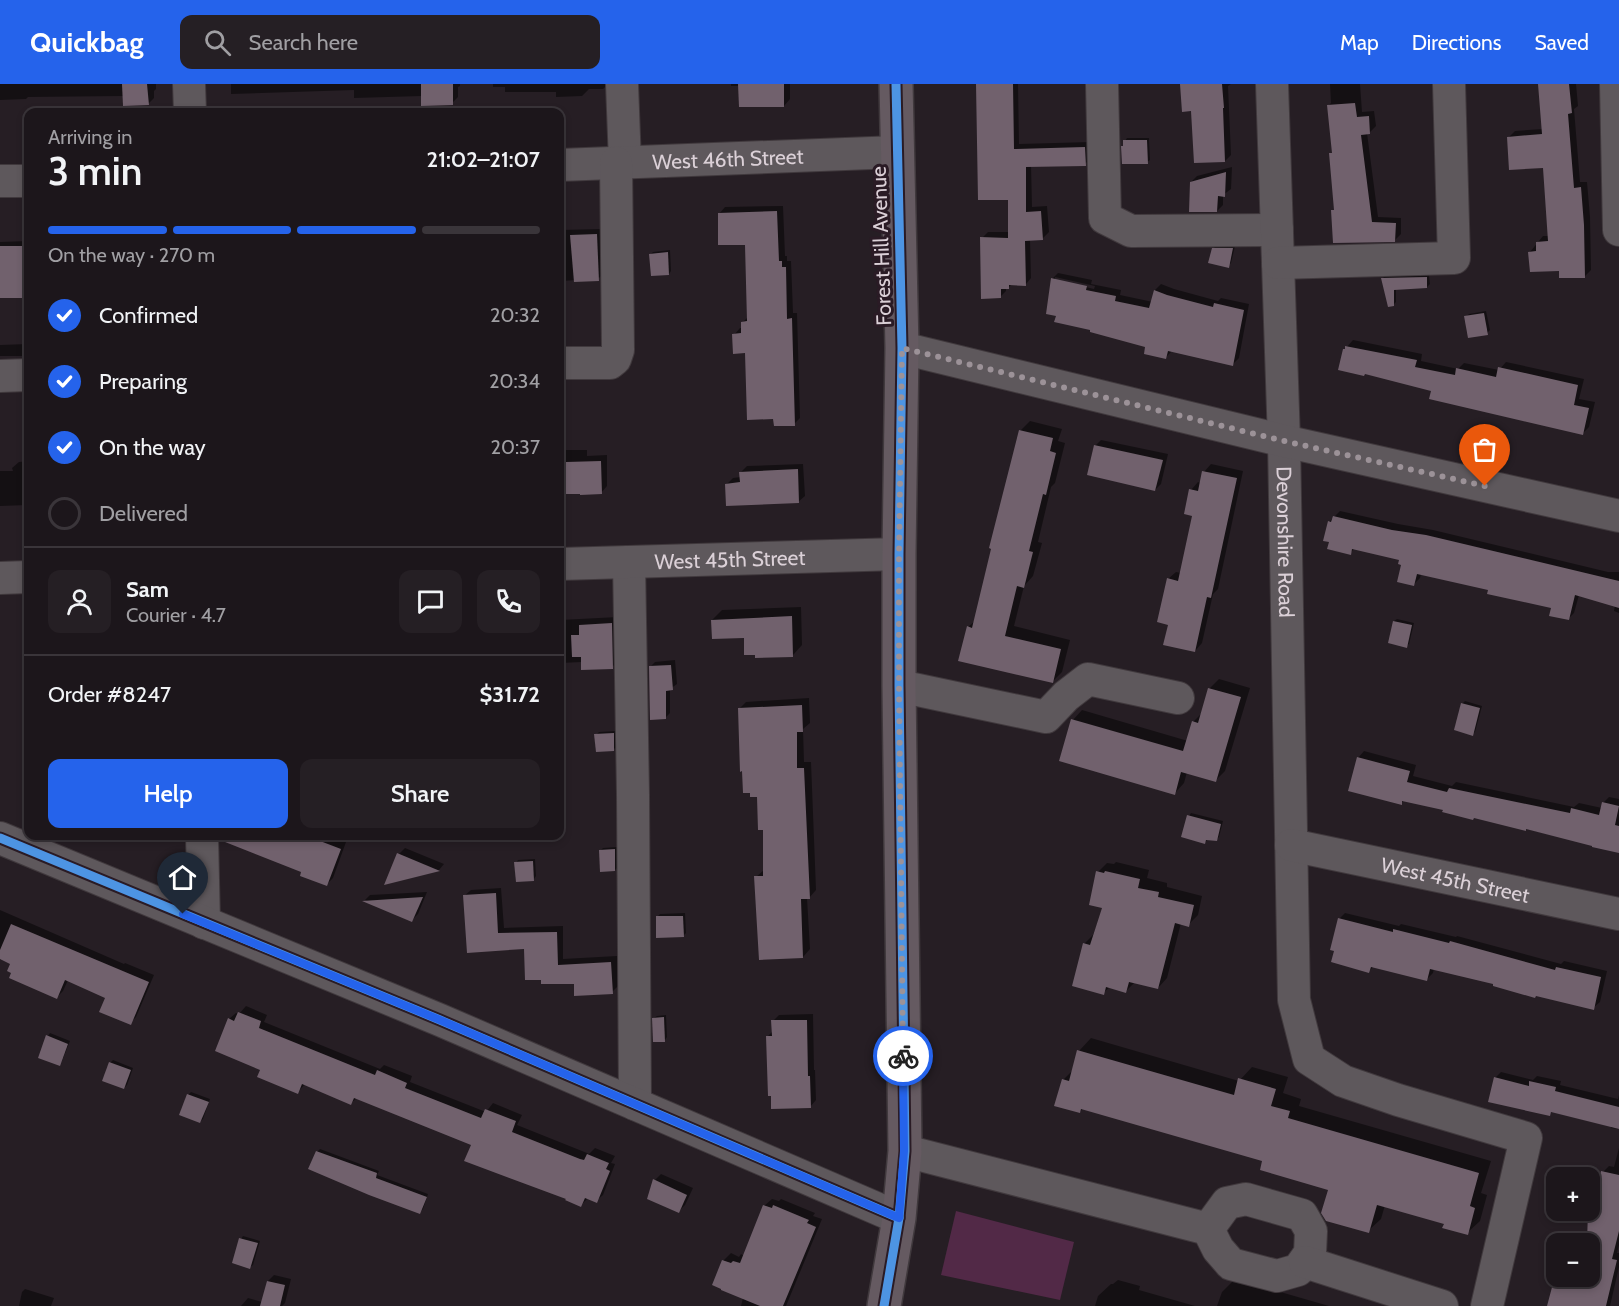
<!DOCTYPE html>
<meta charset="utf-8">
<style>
:root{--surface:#1c161b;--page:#251f24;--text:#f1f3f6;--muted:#a09fa3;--line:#3a353a;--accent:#2563eb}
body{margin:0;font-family:Cabin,sans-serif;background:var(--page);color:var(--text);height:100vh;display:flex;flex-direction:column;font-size:22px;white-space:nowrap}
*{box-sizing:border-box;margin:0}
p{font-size:20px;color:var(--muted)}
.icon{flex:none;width:33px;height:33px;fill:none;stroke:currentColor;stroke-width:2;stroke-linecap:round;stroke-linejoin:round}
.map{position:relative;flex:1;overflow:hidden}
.sheet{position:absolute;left:24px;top:24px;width:540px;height:732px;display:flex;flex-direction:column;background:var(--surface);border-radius:12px;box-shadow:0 3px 9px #0003,0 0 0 2px var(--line)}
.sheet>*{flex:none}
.tools{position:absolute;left:1546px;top:1083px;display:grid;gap:12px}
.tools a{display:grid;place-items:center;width:54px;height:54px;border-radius:12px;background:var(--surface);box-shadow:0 3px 9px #0003,0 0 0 2px var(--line);font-size:30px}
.pin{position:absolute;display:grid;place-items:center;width:51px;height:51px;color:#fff;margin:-62px -26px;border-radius:50% 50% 50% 0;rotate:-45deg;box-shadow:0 0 6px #0007}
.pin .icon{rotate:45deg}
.courier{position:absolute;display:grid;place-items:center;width:60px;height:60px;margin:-30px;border:4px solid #2563eb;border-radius:50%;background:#fff;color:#222;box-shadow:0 2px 8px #0007}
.summary em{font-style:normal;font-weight:600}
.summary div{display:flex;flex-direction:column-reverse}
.summary{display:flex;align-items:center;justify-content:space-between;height:102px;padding:0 24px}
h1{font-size:39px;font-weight:600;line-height:45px}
.bar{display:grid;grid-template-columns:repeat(4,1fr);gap:9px 6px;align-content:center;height:72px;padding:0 24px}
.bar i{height:8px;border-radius:4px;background:var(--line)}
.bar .current{background:var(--accent)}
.bar p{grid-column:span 4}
.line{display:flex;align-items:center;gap:15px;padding:0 24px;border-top:2px solid var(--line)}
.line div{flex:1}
.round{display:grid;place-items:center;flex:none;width:63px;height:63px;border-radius:12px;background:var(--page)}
ol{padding:0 24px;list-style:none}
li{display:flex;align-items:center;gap:18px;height:66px}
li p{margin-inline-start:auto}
li .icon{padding:6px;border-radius:50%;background:var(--accent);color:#fff;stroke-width:4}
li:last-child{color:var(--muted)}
li i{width:33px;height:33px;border:3px solid var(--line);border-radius:50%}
.action{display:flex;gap:12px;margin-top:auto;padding:12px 24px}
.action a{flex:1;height:69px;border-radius:12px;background:var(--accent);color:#fff;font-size:24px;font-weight:600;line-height:69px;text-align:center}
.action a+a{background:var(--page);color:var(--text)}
header{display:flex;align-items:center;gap:36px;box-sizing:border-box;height:84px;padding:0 30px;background:var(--accent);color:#fff}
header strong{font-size:28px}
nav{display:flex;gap:33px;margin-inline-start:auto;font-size:21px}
.search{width:420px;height:54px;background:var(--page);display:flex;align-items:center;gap:15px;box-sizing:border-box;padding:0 21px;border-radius:12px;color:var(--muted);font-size:22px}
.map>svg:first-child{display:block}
.green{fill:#522947}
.shadow{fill:#0007;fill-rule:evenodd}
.building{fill:#71616d}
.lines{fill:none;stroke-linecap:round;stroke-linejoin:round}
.minor-casing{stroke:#40393d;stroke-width:34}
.major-casing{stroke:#40393d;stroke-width:36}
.minor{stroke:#5e585c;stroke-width:32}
.major{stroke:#655a61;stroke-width:33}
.cycleway-casing{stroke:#2a1b25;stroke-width:13}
.cycleway{stroke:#4d94e3;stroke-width:9}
.done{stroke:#9c9298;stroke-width:6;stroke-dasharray:0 10.8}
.route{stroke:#2563eb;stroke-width:8}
.labels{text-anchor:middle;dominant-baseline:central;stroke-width:6;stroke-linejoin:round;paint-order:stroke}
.street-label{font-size:21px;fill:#dbd0d7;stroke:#2a1b25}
</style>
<header>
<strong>Quickbag</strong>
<div class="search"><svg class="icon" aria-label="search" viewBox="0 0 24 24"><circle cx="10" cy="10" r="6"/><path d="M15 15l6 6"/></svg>Search here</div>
<nav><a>Map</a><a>Directions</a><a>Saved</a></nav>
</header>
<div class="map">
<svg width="1619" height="1222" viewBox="0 0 1619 1222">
<rect width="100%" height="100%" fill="#261e24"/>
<path class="green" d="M956,1127L1074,1158L1060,1216L941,1191Z"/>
<g class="shadow">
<path d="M0,0H156V5L154,7V14L148,20L124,12L28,13L26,15L0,16Z"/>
<path d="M231,0H460V2L458,3V13L452,19L422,12L354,14V6L231,10Z"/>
<path d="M493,0H608L603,5H589L582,12L556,13V8H505V3H493Z"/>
<path d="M731,0H790V15L784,22L740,2H731Z"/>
<path d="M977,0H1018L1019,60L1091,58V74L1085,80L1031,81L1032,123L1047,122L1049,148L1043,154L1030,155L1031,194L1026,200H1012L1009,203H1006V207L1000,213L982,154L988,148H1010V115Z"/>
<path d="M1181,0H1231L1228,2L1231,71L1225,77L1192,25Z"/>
<path d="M1330,0H1360L1362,28L1374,27L1376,42L1370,48L1367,49L1378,133L1401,134V150L1395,156L1333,127L1336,124L1331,70L1333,68L1328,22L1331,19Z"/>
<path d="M1539,0H1576L1578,22L1574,25L1580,98H1587L1590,133L1591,186L1585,192L1560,186L1530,168L1543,152H1549L1544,82L1508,54L1515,47L1543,45Z"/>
<path d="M1127,54H1149L1150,76L1147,78L1125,57Z"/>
<path d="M1232,83L1231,105L1223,111V121L1217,127L1191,98L1197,92Z"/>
<path d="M783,122L785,172H787V177H791L793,229H797L800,334L794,340L774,333L746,268L734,251L740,244H742V239L749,232L746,159L719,130L725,123Z"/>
<path d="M602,145L604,189L598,195L560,197V146Z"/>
<path d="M28,157V210L27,212H0V158Z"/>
<path d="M1216,162H1235L1231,179L1228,182L1213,165Z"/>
<path d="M670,166L671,187L669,190L651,170L653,168Z"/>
<path d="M1058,189L1092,196L1091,200L1121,206L1120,211L1153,218L1155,206L1161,200L1174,205L1218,217L1221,214L1249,220L1239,274L1233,280L1172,267L1166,273L1147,261L1092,245L1058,231L1052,195ZM1055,193L1095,202L1094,205L1055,196Z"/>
<path d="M1429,191L1430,200L1427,203L1396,204V218L1393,221L1382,195L1385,192Z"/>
<path d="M1486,227L1490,246L1487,249L1466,233L1469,230Z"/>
<path d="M1353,256L1422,270L1421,277L1458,285L1464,279L1499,286L1506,278L1584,295L1579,315L1595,318L1589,343L1583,349L1432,306L1346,264Z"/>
<path d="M28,260V272H0V261Z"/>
<path d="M1030,337L1062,345L1058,357L1065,359L1055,399L1051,403L1038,458L1042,459L1033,492L1024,502L1014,542L1070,556L1062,588L1052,598L968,543L976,536L1020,347Z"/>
<path d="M1101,356L1168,370L1161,400L1155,406L1095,362Z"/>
<path d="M560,366H587V372L607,371V402L601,409L568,402H560Z"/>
<path d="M28,377V421L0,422V387H13L12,384L19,378Z"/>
<path d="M803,380L805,412L798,418L727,400L733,394L741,393V388L747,382Z"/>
<path d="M1211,380L1243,387L1218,505L1213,510L1202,559L1195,567L1169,540L1168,495L1176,488L1181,489L1194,431L1191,406L1198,398L1201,399L1204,388Z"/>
<path d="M1340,427L1398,440L1433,446L1608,488H1619V529L1614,527L1615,521L1579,511L1574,529L1568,535L1553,522L1490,505L1421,490L1420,494L1414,500L1401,475L1355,464L1350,469L1331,457L1329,438Z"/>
<path d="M801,523L802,561L793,571L745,552L712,536L722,526Z"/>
<path d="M618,533V577L612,583L582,578L560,579V536Z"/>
<path d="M1397,535L1414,539L1409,560L1406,562L1394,537Z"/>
<path d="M675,576L677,600L670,605V629L665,634L650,583L655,578Z"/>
<path d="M1219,595L1250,604L1225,687L1216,696L1187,688L1184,699L1175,709L1073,636L1082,626L1188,657L1193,638L1203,628L1210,604Z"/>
<path d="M809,614L810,639L803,645L804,678H811L816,806L809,814H807L810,865L803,873L756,793L765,785V745L739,625L746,618Z"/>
<path d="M1465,617L1482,622L1475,648L1472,650L1462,620Z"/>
<path d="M616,647V663L614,665L596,651L599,648Z"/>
<path d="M1364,667L1416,681L1413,692L1452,702L1456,698L1574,723L1579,719L1602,724L1603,719L1609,713L1619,715V767L1404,716L1401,719L1358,674Z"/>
<path d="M1191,729L1223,737L1219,753L1216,756L1208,755L1205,758L1189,732Z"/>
<path d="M247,752H314L318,753L319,752H328L346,758L333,794L326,801L303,787L242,763Z"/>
<path d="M617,763L618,783L615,786L601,766L603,764Z"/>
<path d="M405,764L444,780L439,786L387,799L399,770Z"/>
<path d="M535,775L536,792L534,795L516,779L518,776Z"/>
<path d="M1116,778L1149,786L1147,794L1167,799V803L1202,812L1198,831L1188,841L1181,839L1167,894L1158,904L1135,898L1126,907L1110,903L1103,909L1084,860L1093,851L1104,823L1098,788L1107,779L1114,780Z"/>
<path d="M501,804L504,844L563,842V875L617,872L618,902L612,908L575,898L526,863L468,867L464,812L471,806Z"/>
<path d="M427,808L418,830L412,836L365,816L370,811Z"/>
<path d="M0,826L124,880L125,879L154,891L136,933L130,939L107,913L68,896L63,907L57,913L12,879L0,874Z"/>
<path d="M685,829L686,849L683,852L657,833L660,830Z"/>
<path d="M1345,829L1399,842L1401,840L1456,853L1457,852L1561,880L1564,877L1607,887L1600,918L1593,924L1434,884L1433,889L1427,895L1374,882L1369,887L1339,835Z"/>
<path d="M246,922L267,931L264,938L380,985L384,981L412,992L410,998L486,1028L493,1019L522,1031L517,1041L587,1069L589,1070L595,1064L615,1072L611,1079L615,1080L603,1111L596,1117L588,1114L581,1121L473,1060L357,1014L351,1019L305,1000L298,1008L262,985L229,935L236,929L239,930Z"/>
<path d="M813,930L814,986H815L816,1016L810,1023L767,953L773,947V937L779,931Z"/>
<path d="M666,931L667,953L665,956L654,934L657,932Z"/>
<path d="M50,949L70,957L62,977L59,980L48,952Z"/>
<path d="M1091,954L1239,997L1252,983L1288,993L1283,1009L1301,1015L1299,1022L1491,1077L1481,1109L1487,1111L1480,1137L1467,1149L1445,1139L1385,1121L1381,1135L1368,1147L1330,1105L1264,1076L1083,1024L1080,1028L1063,996L1073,986L1079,967Z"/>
<path d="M113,976L133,984L127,1001L124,1004L110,979Z"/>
<path d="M1501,988L1533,996L1537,992L1561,997L1560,1001L1618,1015L1619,1011V1045L1611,1044L1612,1041L1553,1027L1549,1030L1495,994Z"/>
<path d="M191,1008L210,1015L203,1035L200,1038L181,1030L189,1010Z"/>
<path d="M1619,1064V1161L1617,1169H1619V1183L1610,1222H1559L1590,1192V1160H1576L1577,1156L1583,1150L1589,1152L1590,1125L1595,1120L1603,1088L1609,1082L1614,1083Z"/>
<path d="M320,1065L379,1087L377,1091L428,1110L423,1125L420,1128L317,1068Z"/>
<path d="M661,1090L693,1104L685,1121L679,1127L655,1096Z"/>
<path d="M772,1115L779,1117L781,1115L815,1129L813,1132L822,1135L786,1222H741L743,1214L714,1200L724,1176L731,1169L739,1173L741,1170L744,1172L764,1122Z"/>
<path d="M243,1152L260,1157L253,1181L250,1183L241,1155Z"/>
<path d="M274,1191L291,1195L285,1219L282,1222H241L248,1214L262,1218L268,1197Z"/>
<path d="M1235,1195L1329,1222H1217L1222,1208Z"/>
<path d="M1118,1196L1140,1202L1139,1206L1195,1222H1095L1098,1212L1111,1200H1113Z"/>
<path d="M25,1205L54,1214L51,1222H19L22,1208Z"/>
</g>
<g class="building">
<path d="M122,0H147L149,21L123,22Z"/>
<path d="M421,0H453V21L421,22Z"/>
<path d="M738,0H784V23H739Z"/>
<path d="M976,0H1013L1014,65L1085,63L1086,82L1026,83V128L1041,127L1043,156L1025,157L1026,202L1009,201V205H1001V214L981,215L980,153L1008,154V116H978Z"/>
<path d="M1180,0H1222L1224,24H1223L1225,78L1194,79L1191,27L1182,28Z"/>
<path d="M1538,0H1569L1572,29L1568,30L1574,104L1581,103L1584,141L1585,194H1559V187L1530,188L1528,168L1536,167V158L1548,157L1543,84L1509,86L1507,53L1542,50Z"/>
<path d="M1355,19L1357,33L1369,32L1370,50L1361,51L1372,138L1396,139L1395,158L1333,159L1331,126H1334L1329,69H1332L1327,21Z"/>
<path d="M1123,56H1147L1148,80H1122L1121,62H1123Z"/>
<path d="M1226,88L1225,113L1218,112L1217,128H1189L1190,98Z"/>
<path d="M777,127L779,177H782V183H786L787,235L792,234L795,342H774L773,335L747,336L745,269L733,270L732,250L741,249V238L747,237L745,161H718V129Z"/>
<path d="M597,150L599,197L574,198L570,151Z"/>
<rect x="0" y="162" width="27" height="52"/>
<path d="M1212,164H1233L1229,184L1208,179Z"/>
<path d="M668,168L669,191L651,192L649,170Z"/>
<path d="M1427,193V204L1394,206V222L1388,223L1381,194Z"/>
<path d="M1051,194L1087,202L1086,206L1116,212L1115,217L1149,224L1154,206L1167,211L1213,223L1214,219L1244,226L1233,282L1168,267L1166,275L1144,270L1145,263L1090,248V246L1054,238L1056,232L1046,230Z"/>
<path d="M1484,229L1488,251L1468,254L1464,232Z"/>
<path d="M1345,262L1417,276L1415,283L1455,291L1456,284L1496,293L1498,283L1578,301L1574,321L1589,324L1583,351L1429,315L1431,307L1365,290L1364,292L1338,286L1343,265H1345Z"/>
<path d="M1019,346L1053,354L1050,367L1056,369L1046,411L1043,410L1029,467L1033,468L1024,504L1017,502L1005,552L1061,565L1053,599L958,577L967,542L972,544L991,465L989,464Z"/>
<path d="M1094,361L1163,376L1155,407L1087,391Z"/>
<path d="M601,377L602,410L580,411V410H566V402H565L566,378Z"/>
<path d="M798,385L799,419L726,422L725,400L740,398L739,388Z"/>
<path d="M1202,387L1237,394L1211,514L1207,513L1195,568L1163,561L1168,541L1157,538L1167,494L1178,497L1192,432L1184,430L1189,405L1198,407Z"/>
<path d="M1333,432L1392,446L1426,451L1619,497V524L1575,511L1569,536L1549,532L1551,524L1487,510L1488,506L1417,490L1414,502L1397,498L1401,481L1398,480L1399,476L1352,465L1351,471L1327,465L1329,458L1323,457L1328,437L1331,438Z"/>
<path d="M792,532L793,573L755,574V571H744V554L712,555L711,536Z"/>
<path d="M1393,537L1412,541L1407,564L1388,559Z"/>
<path d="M612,539L613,585L581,586V573H572L571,551H579V541Z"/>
<path d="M671,581L673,606L666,607V635L650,636L649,582Z"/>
<path d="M1208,604L1241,613L1216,698L1181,688L1175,711L1059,677L1071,635L1183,667L1192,637L1198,639Z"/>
<path d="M1461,619L1480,624L1473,652L1454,646Z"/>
<path d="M802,621L803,648H797V684H804L810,815H801L803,874L759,876L754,792H763V746H758L757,713H750V709H743L742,687L740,688L738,624Z"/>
<path d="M614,649V667L596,668L594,650Z"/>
<path d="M1357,673L1410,687L1407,698L1447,708L1449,704L1570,729L1571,724L1599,731L1602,718L1619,722L1615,741L1619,742V769L1592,763V762L1526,745V747L1474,734L1473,736L1442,728L1443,726L1402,717V721L1348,707Z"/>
<path d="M1187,731L1221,740L1217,757L1206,756L1205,760L1181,753Z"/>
<path d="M220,752H307L341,765L327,802L300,792L301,788L220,756Z"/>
<path d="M615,765V787L600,788L599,766Z"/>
<path d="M397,769L440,787L384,801Z"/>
<path d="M533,777L534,797L516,798L514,778Z"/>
<path d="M1096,787L1104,789L1105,787L1140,795L1138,804L1159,808L1158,813L1194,821L1189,843L1175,839L1158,905L1129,898L1126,909L1106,903L1104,911L1072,902L1083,859L1090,861L1102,824L1089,821Z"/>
<path d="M496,809L498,849L557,848L558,881L611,878L613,910L574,912V900H541V896H525L524,865L467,869L463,811Z"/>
<path d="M423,813L412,838L362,817Z"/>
<path d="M656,832H683L684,853L656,854Z"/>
<path d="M1338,834L1393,848V845L1449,859L1450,857L1555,886L1556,883L1601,893L1594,926L1536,912L1535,914L1493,902V900L1430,885L1427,897L1371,883L1369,889L1331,878L1334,867L1330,866Z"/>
<path d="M11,840L149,898L131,941L99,928L105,914L65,896L57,915L9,894L11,889L7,887L10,880L0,875V866Z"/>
<path d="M238,928L261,937L259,944L375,991L377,986L407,999L405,1004L481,1034L485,1025L516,1037L512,1048L580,1075L584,1076L587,1070L609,1079L606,1085L610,1087L597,1119L585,1114L581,1123L565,1116L566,1115L464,1077L471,1061L354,1014L351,1021L302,1000L298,1010L257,993L260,986L215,967L228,934L234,937Z"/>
<path d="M664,933L665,958H653L652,934Z"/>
<path d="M771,936H807L808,992H810L811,1024L771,1025V1012H768L766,952H772Z"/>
<path d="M46,951L68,960L60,982L38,974Z"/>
<path d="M1077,966L1234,1011L1238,994L1276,1005L1271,1022L1290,1027L1288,1034L1479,1089L1470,1122L1475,1124L1468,1151L1442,1144L1444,1140L1377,1121L1369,1149L1326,1137L1321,1129L1328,1106L1260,1086L1262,1077L1081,1025L1080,1029L1054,1022L1062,995L1069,997Z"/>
<path d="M109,978L131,986L124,1005L102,997Z"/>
<path d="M1494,993L1529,1002V997L1556,1003L1555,1007L1619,1023V1045L1551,1028L1550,1032L1488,1018Z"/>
<path d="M187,1010L209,1018L200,1039L179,1031Z"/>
<path d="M316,1067L377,1089L376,1094L427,1113L420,1130L369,1111L308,1085Z"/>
<path d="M1601,1087L1619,1091V1147L1612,1175L1617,1176L1606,1222H1547L1555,1192H1590V1160H1575V1156L1587,1159L1588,1126H1592Z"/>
<path d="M653,1095L687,1111L679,1129L647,1115Z"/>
<path d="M763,1121L772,1124L773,1121L809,1136L807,1139L816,1143L783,1222H760L721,1206V1205L712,1201L722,1176L731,1179L733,1177L740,1179Z"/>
<path d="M239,1154L258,1159L250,1185L232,1179Z"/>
<path d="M267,1197L285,1201L280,1222H260Z"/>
</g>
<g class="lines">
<g class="minor-casing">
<g id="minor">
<path d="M189,0L190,28"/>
<path d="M622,0L625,79"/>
<path d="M1102,0L1105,134L1131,147L1277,146"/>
<path id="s1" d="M1272,0L1284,357L1294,916L1309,975L1343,997L1398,1016L1526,1054L1487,1222"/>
<path d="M1616,0L1619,146"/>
<path id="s2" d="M560,81L897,68"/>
<path d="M0,97H28"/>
<path d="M1278,179L1454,174L1449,0"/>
<path d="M902,264L1284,357L1619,432"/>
<path d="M560,279H610L615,275L618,266L616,79"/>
<path d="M0,292L28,291"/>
<path d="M629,478L633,711L635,1020"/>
<path id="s3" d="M560,480L899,470"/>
<path d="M0,494L28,493"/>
<path d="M899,602L1046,633L1066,612L1088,595L1178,614"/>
<path d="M202,752L204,839"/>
<path d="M0,754L440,936L899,1134"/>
<path id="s4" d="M1291,761L1619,830"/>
<path d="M905,1067L1208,1145L1218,1165L1231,1180L1277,1192L1298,1186L1310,1169L1311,1147L1302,1131L1246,1115L1227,1119L1208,1145"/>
<path d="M1305,1178L1442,1222"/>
</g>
</g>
<g class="major-casing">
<path id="major" d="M884,1222L899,1134L905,1067L899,602V470L902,264L896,0"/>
</g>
<use href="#minor" class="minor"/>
<use href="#major" class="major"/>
<g class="cycleway-casing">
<g id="cycleway">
<path d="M0,754L440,936L899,1134"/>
<path d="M884,1222L899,1134L905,1067L899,602V470L902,264L896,0"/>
</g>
</g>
<use href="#cycleway" class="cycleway"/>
</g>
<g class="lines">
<path class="done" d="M903,972L899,602V470L902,264L1284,357L1485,402"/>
<path class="route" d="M183,830L440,936L899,1134L904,1067L903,972"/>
</g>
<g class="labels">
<g class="street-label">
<text stroke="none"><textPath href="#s2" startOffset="168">West 46th Street</textPath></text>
<text transform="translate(881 162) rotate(-92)">Forest Hill Avenue</text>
<text stroke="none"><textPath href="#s1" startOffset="458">Devonshire Road</textPath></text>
<text stroke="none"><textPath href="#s3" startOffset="170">West 45th Street</textPath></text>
<text stroke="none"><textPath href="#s4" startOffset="168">West 45th Street</textPath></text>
</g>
</g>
</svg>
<div class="tools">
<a>+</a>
<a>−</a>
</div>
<div class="pin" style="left:1485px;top:402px;background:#ea580c"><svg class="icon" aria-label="bag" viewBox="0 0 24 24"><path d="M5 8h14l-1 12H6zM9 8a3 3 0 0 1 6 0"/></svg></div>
<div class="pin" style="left:183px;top:830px;background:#1f2937"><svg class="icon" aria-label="home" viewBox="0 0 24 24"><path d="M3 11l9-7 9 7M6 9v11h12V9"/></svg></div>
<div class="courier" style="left:903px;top:972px"><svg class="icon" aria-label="bike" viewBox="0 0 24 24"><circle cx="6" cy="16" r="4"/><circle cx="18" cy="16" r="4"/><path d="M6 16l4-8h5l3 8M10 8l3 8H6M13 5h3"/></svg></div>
<section class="sheet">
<div class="summary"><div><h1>3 min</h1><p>Arriving in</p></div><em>21:02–21:07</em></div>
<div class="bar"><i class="current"></i><i class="current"></i><i class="current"></i><i></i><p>On the way · 270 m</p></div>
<ol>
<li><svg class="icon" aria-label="check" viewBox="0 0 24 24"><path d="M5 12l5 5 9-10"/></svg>Confirmed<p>20:32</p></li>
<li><svg class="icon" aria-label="check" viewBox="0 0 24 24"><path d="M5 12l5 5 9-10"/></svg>Preparing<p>20:34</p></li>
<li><svg class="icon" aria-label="check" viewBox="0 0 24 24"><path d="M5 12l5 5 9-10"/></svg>On the way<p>20:37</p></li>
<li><i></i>Delivered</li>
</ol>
<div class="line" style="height:108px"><a class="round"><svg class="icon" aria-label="person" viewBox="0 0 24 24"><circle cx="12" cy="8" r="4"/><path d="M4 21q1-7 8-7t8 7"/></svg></a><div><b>Sam</b><p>Courier · 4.7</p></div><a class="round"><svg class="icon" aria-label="chat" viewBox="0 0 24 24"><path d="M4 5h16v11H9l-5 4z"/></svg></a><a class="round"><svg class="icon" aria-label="phone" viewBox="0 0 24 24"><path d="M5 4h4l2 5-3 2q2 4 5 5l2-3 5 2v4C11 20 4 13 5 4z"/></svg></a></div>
<div class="line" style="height:78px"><div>Order #8247</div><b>$31.72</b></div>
<div class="action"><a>Help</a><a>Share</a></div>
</section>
</div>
